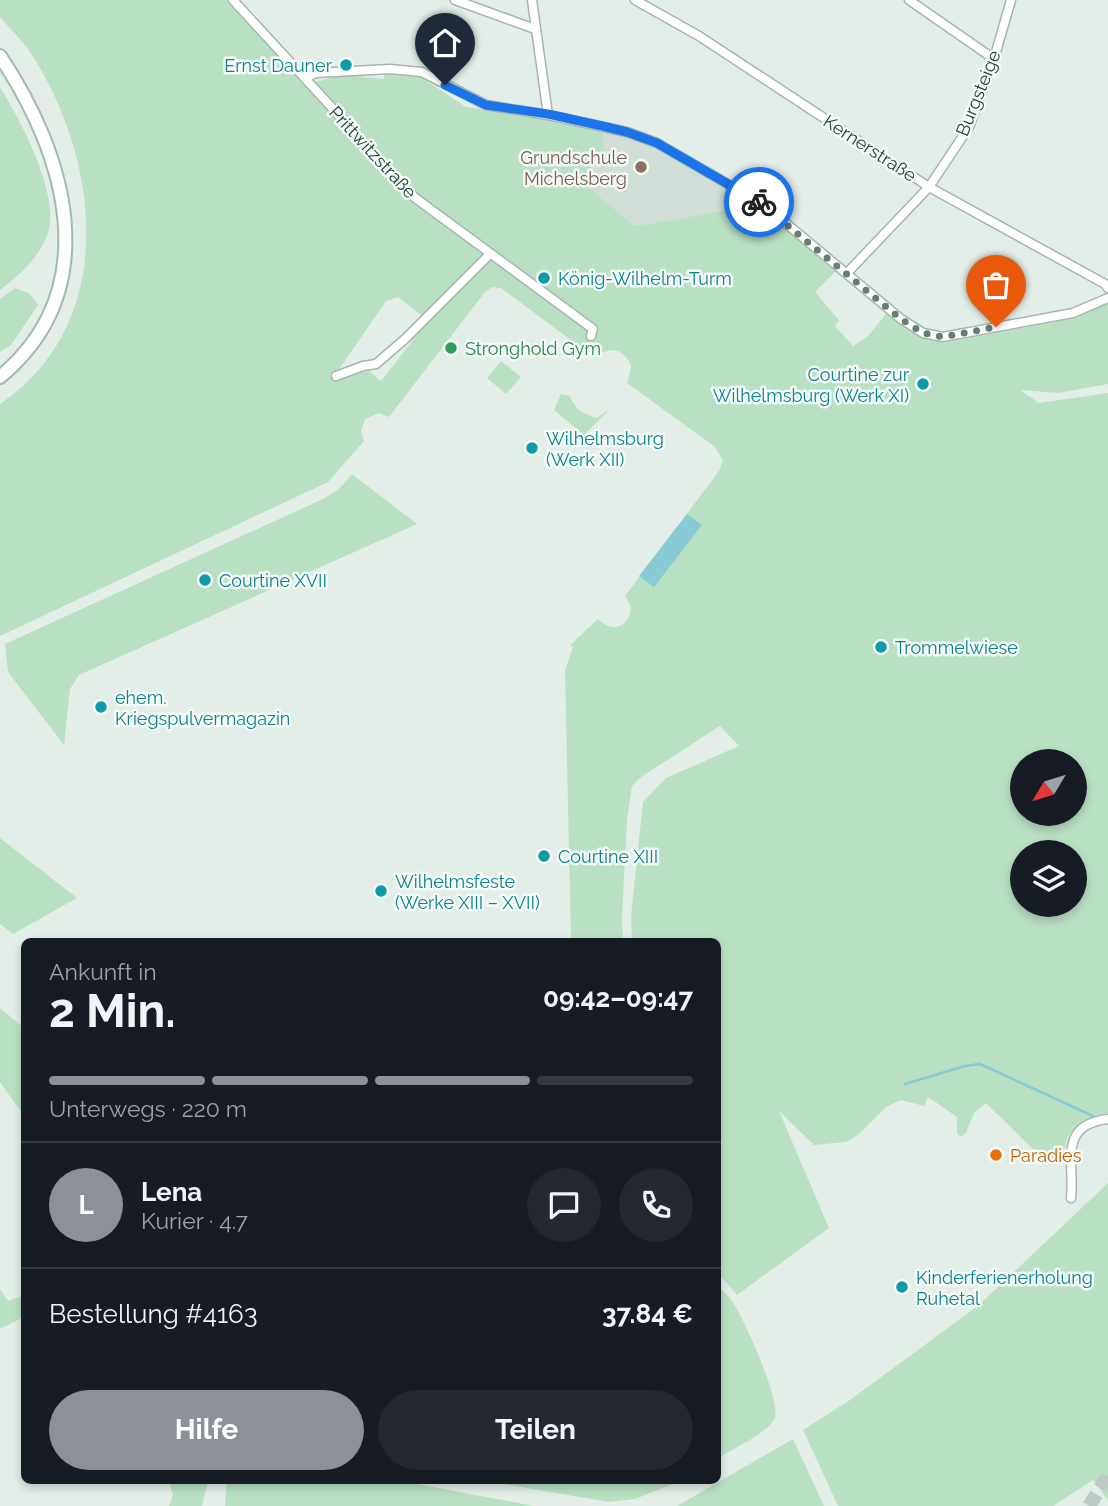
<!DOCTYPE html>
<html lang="de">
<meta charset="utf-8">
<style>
:root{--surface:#171b24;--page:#242831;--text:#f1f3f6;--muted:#9ea1a6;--line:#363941;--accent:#8c9099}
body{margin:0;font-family:Raleway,sans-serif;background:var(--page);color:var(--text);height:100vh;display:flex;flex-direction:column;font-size:26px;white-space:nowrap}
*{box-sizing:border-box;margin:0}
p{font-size:23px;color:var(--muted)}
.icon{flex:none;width:38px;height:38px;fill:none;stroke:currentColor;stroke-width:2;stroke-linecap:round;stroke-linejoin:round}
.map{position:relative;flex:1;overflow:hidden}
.drawer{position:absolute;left:21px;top:938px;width:700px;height:546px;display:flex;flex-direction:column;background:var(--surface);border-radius:10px;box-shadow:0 4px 10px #0003}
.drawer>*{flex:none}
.needle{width:46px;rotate:232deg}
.tools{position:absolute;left:1010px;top:749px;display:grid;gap:14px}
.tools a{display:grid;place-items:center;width:77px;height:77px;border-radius:50%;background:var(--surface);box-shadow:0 4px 10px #0003;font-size:35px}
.pin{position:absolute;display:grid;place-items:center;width:60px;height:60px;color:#fff;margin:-72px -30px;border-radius:50% 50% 50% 0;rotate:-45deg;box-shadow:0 0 7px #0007}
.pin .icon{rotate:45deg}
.courier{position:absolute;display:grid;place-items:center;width:70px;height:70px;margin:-35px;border:5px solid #1a73e8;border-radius:50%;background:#fff;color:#222;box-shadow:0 2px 9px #0007}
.summary em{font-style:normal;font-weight:700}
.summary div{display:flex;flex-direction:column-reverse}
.summary{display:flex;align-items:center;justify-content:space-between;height:119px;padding:0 28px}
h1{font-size:46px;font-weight:700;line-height:52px}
.bar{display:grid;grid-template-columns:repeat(4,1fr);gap:10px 7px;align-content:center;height:84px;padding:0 28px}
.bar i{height:9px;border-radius:5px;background:var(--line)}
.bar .current{background:var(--accent)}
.bar p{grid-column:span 4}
.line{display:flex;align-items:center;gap:18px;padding:0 28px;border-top:2px solid var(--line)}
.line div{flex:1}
.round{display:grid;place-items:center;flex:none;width:74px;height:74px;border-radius:37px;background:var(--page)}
.cta{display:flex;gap:14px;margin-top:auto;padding:14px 28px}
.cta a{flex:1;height:80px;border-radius:42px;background:var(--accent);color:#fff;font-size:28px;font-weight:700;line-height:80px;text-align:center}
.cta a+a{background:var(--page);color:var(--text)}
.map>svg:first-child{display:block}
.built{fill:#d1ded7}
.green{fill:#bae0c4;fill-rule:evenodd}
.water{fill:#88cbd5}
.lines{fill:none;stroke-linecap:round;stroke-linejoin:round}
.stream{stroke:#88cbd5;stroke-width:2.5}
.highway-tunnel{stroke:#bccbc5;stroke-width:14;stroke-dasharray:14 7;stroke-linecap:butt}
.street-casing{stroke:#a5b6af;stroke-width:11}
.secondary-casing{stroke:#a0bab0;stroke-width:16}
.street{stroke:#fff;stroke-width:8}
.secondary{stroke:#fff;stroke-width:12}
.done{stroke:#657d75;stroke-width:7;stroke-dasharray:0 12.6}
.route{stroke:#1a73e8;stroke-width:9}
.culture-dot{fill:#0f9aa8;stroke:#f4faf6;stroke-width:2.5}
.education-dot{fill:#8d6e63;stroke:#f4faf6;stroke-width:2.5}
.leisure-dot{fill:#2e9e5b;stroke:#f4faf6;stroke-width:2.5}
.food-dot{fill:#e8710a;stroke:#f4faf6;stroke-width:2.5}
.labels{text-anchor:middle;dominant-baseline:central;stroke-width:5;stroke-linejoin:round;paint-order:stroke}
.culture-label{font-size:18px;fill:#0d838f;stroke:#f4faf6;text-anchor:start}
.street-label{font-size:18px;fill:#214037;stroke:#f4faf6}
.education-label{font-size:18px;fill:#785e54;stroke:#f4faf6;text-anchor:end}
.leisure-label{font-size:18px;fill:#27864d;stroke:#f4faf6;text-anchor:start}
.food-label{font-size:18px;fill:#c56008;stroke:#f4faf6;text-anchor:start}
</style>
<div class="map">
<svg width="1108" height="1506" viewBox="0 0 1108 1506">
<rect width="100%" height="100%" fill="#e3eee8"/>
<path class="built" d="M602,130L648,143L758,205L633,226L579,179L605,151Z"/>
<g class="green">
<path d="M0,0H227L288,60L299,79L414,201L491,249L415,193L315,82L358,71L362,77L384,79V71L416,74L466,107L550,119L602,130L605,151L580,180L634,226L758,205L801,238L836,271L815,292L839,320L835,326L853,346L868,336L886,314L905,329L944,343L1075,318L1108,301V384L1058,393L1020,390L1039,403L1108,393V1113C1094,1115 1077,1122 1069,1135C1064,1141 1067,1151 1060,1156C1056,1158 1048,1159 1044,1160L986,1103L974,1113L966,1133L961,1137L957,1133V1117L928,1097L924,1106L901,1100L886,1107L858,1135L846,1142L814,1145L779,1111L829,1228L737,1295L718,1273V942L632,941L631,916L643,802L666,778L739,746L720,726L641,777L632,786L627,820L622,917L623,941H571L565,670L573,647L570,645L598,619C612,634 630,627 631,607L625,596L719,471L723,461L715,447L627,383L631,367C626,349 608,345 595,358L501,288L492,287L485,292L389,417L379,413L365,419L361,432L364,441L328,482L0,636V404C121,322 100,156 28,49C20,38 9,28 0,17ZM398,297L428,321L381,381L369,371L355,374L340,368L386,301ZM1022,761H1074V814H1022ZM1022,852H1074V905H1022Z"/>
<path d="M0,87C21,121 60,195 48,233C39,258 21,274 0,290Z"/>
<path d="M15,288L29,293L38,305L11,345L0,352V299Z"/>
<path d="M501,361L521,377L506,394L487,378Z"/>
<path d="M561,394L570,396C576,410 582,413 596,418L609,410L584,435L554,410Z"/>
<path d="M352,474L417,524L79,675L70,689L64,745L8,672L5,644L321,500L338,490Z"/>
<path d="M0,838L77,898L13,934L0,924Z"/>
<path d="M0,1008L24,1028V1116L0,1082Z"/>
<path d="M1108,1183V1500L1093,1480L1053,1506H838L803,1430L850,1400L979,1305Z"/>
<path d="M718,1285C722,1291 729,1296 732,1301C744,1318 781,1401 775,1418C769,1432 731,1450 718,1458Z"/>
<path d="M0,1289L8,1301L24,1295V1317L0,1329Z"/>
<path d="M793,1439L824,1506H677Z"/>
<path d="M227,1480L401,1481L534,1506H225Z"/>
<path d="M169,1481H208L202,1506H169L173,1495Z"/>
<path d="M486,1481L681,1480V1481L635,1499L609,1502Z"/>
</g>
<path class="water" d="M687,514L702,525L654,587L639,576Z"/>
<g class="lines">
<path class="stream" d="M905,1084L965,1066L980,1064L1093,1116"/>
<path class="highway-tunnel" d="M1089,1506L1108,1476"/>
<g class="street-casing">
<g id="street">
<path d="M233,0L414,197L593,329L591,336"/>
<path d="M455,0L535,29"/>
<path d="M532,0L548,115"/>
<path d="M635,0L699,36L929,187L1105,284L1108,288"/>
<path d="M909,0L994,59"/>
<path d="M305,78L316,73L390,69L422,72L486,105L548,115L627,132L657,143L764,205L901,319L923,333L943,337L1073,313L1108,298"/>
<path d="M847,273L929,187L969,127L994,59L1011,0"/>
<path d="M336,376L363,366L376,364L405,339L490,254"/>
<path d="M1071,1198C1075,1163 1057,1125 1108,1119"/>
</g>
</g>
<g class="secondary-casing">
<path id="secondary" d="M0,56C66,155 106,289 0,377"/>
</g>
<use href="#street" class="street"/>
<use href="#secondary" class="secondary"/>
</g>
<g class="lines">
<path class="done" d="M759,202L901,319L923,333L943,337L996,327"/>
<path class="route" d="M445,85L486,105L548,114L602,126L627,132L657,143L759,202"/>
</g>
<g class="culture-dot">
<circle cx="346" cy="65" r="7"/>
<circle cx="544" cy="278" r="7"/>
<circle cx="923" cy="384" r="7"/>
<circle cx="532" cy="448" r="7"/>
<circle cx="205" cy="580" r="7"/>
<circle cx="881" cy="647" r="7"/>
<circle cx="101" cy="707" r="7"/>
<circle cx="544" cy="856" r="7"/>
<circle cx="381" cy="891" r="7"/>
<circle cx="902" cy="1287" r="7"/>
</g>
<circle class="education-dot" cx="641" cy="167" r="7"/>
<circle class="leisure-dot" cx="451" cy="348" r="7"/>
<circle class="food-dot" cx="996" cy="1155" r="7"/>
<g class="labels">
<g class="culture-label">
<text x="332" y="65" text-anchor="end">Ernst Dauner</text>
<text x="558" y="278">König-Wilhelm-Turm</text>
<text x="909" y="374" text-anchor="end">Courtine zur<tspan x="909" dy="21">Wilhelmsburg (Werk XI)</tspan></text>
<text x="546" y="438">Wilhelmsburg<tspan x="546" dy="21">(Werk XII)</tspan></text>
<text x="219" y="580">Courtine XVII</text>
<text x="895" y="647">Trommelwiese</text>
<text x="115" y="697">ehem.<tspan x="115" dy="21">Kriegspulvermagazin</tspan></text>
<text x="558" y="856">Courtine XIII</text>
<text x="395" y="881">Wilhelmsfeste<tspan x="395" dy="21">(Werke XIII – XVII)</tspan></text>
<text x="916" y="1277">Kinderferienerholung<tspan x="916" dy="21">Ruhetal</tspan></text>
</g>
<g class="street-label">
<text transform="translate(978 93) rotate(-68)">Burgsteige</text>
<text transform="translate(870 148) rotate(33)">Kernerstraße</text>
<text transform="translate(373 152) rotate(47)">Prittwitzstraße</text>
</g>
<g class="education-label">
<text x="627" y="157">Grundschule<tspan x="627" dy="21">Michelsberg</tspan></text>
</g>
<g class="leisure-label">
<text x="465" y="348">Stronghold Gym</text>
</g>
<g class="food-label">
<text x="1010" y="1155">Paradies</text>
</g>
</g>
</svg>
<div class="tools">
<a><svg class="needle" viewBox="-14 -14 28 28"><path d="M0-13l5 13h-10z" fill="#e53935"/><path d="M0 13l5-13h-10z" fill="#9ea1a6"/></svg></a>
<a><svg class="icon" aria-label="layers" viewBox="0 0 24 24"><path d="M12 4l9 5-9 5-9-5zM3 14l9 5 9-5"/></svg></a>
</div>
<div class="pin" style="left:996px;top:327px;background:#ea580c"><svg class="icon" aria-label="bag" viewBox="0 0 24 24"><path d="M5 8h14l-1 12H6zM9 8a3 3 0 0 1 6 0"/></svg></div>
<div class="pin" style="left:445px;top:85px;background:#1f2937"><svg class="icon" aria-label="home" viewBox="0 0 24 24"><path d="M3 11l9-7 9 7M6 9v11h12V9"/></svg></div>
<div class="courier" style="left:759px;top:202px"><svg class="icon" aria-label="bike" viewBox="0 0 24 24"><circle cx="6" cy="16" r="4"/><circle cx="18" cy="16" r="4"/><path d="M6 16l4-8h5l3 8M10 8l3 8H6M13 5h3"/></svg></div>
<section class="drawer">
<div class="summary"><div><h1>2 Min.</h1><p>Ankunft in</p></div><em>09:42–09:47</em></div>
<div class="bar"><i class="current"></i><i class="current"></i><i class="current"></i><i></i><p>Unterwegs · 220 m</p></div>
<div class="line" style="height:126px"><b class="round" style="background:var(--accent);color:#fff">L</b><div><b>Lena</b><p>Kurier · 4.7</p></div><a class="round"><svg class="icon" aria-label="chat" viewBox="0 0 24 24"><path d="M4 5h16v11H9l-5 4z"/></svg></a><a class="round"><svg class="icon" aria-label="phone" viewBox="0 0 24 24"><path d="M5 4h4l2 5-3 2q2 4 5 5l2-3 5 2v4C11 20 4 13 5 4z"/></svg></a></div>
<div class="line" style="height:91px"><div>Bestellung #4163</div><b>37.84 €</b></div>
<div class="cta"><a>Hilfe</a><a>Teilen</a></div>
</section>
</div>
